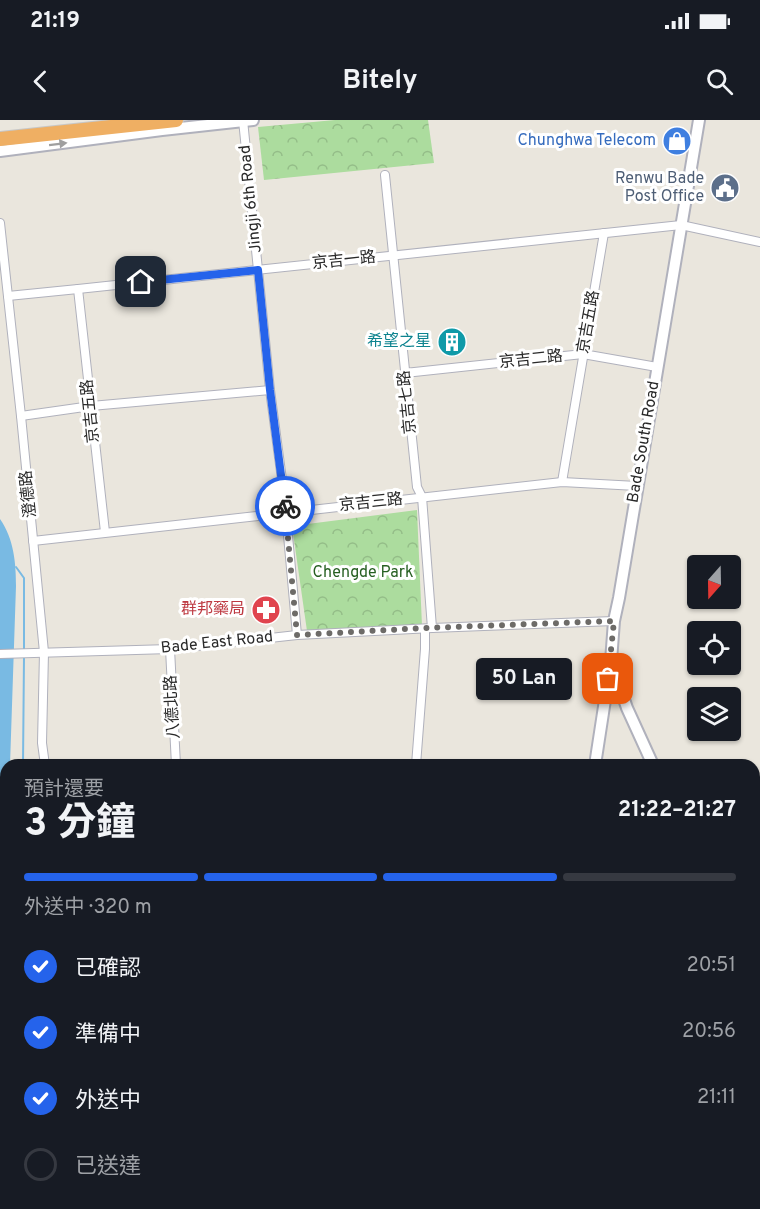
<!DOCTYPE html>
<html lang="zh-TW">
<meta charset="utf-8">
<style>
:root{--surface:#171b24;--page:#242831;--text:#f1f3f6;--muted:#9ea1a6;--line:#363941;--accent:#2563eb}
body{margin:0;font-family:Overpass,"Noto Sans TC",sans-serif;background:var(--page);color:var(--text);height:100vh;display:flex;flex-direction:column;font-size:22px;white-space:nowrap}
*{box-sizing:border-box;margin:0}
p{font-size:20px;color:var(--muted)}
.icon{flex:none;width:33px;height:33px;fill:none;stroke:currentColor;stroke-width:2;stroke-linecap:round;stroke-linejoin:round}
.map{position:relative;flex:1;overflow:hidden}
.sheet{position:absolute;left:0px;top:639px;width:760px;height:450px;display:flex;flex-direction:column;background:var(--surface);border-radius:18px 18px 0 0;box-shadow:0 2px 4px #0004}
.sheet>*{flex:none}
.needle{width:39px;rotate:200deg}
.buttons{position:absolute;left:687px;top:435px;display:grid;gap:12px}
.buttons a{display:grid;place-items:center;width:54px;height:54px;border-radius:6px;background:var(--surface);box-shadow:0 2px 4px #0004;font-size:30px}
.pin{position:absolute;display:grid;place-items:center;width:51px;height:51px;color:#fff;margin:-26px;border-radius:12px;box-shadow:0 3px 9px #0006}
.courier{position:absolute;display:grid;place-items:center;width:60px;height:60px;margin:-30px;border:4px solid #2563eb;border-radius:50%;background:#fff;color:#222;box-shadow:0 2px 8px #0007}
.bubble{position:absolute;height:42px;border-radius:6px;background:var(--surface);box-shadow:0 2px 4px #0004;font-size:20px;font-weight:700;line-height:42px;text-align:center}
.head em{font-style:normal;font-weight:700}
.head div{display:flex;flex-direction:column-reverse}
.head{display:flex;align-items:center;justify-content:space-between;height:102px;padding:0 24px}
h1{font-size:39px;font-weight:700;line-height:45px}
.bar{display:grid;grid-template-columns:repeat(4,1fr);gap:9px 6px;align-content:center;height:72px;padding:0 24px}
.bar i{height:8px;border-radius:4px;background:var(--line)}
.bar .current{background:var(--accent)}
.bar p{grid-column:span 4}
ol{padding:0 24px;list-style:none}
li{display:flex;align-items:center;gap:18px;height:66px}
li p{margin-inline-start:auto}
li .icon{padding:6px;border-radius:50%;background:var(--accent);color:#fff;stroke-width:4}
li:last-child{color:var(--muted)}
li i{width:33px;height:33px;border:3px solid var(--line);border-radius:50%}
.status{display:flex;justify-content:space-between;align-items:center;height:42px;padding:0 30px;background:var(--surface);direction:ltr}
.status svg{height:16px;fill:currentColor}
header{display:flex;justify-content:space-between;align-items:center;height:78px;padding:0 24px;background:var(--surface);font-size:27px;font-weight:700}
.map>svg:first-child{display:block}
.park{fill:url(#park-crowns)}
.water{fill:#79bae3}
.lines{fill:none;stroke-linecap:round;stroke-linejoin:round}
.stream{stroke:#79bae3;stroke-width:2}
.street-casing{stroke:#b0b1bc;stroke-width:10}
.secondary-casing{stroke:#b0b1bc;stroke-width:14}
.highway-casing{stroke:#c7c7c7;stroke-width:16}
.street{stroke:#fff;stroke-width:8}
.secondary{stroke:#fff;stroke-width:10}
.highway{stroke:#efaf63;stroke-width:14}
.oneway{fill:#9f9f9f}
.done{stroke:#6d6b68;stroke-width:6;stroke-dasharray:0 10.8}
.route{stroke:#2563eb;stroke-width:8}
.labels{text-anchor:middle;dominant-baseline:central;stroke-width:6;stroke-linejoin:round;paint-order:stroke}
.shop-label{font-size:16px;fill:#366cbe;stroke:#fff;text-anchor:end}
.service-label{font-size:16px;fill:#4e5e75;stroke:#fff;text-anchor:end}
.street-label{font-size:16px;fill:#292929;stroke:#fff}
.culture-label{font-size:16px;fill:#0d838f;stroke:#fff;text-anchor:end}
.park-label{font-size:16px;fill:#265f21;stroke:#fff}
.health-label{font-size:16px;fill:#be3a42;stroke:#fff;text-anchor:end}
</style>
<div class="status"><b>21:19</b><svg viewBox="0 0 49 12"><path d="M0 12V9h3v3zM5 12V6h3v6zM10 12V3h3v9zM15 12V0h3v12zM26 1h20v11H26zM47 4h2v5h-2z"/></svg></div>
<header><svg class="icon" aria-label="back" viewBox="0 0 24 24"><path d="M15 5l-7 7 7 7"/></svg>Bitely<svg class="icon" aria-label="search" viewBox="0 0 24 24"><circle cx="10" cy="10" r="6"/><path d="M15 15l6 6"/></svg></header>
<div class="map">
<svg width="760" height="1089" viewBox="0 0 760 1089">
<defs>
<pattern id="park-crowns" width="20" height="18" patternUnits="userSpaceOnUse" patternTransform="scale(1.5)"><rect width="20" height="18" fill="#acdc9e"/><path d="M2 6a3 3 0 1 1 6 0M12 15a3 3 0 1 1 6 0" fill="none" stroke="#94bd88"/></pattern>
</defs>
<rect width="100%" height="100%" fill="#eae6dd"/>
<g class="park">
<path d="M335,0H428L434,43L264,60L258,7Z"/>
<path d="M417,390L422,506L307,511L292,406Z"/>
<path d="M406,1083H635L634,1089H401Z"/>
</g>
<g class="water">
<path d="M0,399C14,419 16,443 16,466L10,645H6V742L0,904Z"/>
<path d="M0,968L6,995V1073L0,1052Z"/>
</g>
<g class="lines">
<g class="stream">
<path d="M16,447L24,458V531"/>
<path d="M23,645L24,537"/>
<path d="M36,1083L38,1089"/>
</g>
<g class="street-casing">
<g id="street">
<path d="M243,0L270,270L285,382L297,515"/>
<path d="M385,55L417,367L422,377L432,508"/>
<path d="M0,103L21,296L44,532L42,623L45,645"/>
<path d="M78,169L105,412"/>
<path d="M8,176L78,169L681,105L760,122"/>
<path d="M405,253L583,234L657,247"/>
<path d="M21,296L91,286L270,270"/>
<path d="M562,362L604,113"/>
<path d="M33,421L562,362L637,366"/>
<path d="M170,529L176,645"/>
<path d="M0,534L170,529L297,515L432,508L614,501"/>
<path d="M416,645L425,529V509"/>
<path d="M112,1083L114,1089"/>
<path d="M200,1083V1089"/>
<path d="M345,1089L346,1083"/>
<path d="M646,1089L648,1083"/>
</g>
</g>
<g class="secondary-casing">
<g id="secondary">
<path d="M0,31L162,10L253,0"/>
<path d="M612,544L627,588L653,645"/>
<path d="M595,645L611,541L614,501L619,478L699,0"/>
<path d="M754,842L760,849"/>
<path d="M754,979L760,988"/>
<path d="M392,1089L396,1083"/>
</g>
</g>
<g class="highway-casing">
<path id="highway" d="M0,19L176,0"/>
</g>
<use href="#street" class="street"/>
<use href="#secondary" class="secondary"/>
<use href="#highway" class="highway"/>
</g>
<defs><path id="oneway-solid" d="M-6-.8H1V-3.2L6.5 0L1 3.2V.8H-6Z" transform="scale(1.5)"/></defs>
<use class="oneway" href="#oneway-solid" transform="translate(58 24) rotate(-7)"/>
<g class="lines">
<path class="done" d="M285,386L297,515L425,508L614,501L608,559"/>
<path class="route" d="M141,162L258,150L270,270L285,386"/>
</g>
<defs>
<g id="shop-disc" transform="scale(1.5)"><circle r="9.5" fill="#3f7fe0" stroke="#fff"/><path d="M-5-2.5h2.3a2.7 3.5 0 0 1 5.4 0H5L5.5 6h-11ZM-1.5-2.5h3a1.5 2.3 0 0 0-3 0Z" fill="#fff"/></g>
<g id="civic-disc" transform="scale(1.5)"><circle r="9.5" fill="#5c6f8a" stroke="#fff"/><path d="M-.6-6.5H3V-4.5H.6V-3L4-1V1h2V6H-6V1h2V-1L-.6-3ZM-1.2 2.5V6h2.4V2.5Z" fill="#fff"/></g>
<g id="building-disc" transform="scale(1.5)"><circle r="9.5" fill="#0f9aa8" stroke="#fff"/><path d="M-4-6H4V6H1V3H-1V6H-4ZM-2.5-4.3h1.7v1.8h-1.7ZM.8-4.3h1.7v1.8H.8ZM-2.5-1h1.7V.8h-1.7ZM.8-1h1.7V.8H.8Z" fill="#fff"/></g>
<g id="pharmacy-disc" transform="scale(1.5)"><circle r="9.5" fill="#e0444e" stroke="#fff"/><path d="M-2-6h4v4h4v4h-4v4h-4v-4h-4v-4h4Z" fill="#fff"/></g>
</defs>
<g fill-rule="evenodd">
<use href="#shop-disc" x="677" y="21"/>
<use href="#civic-disc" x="725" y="68"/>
<use href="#building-disc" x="452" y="222"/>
<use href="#pharmacy-disc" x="266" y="490"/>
</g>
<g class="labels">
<g class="shop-label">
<text x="656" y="21">Chunghwa Telecom</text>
</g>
<g class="service-label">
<text x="704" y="59">Renwu Bade<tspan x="704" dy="18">Post Office</tspan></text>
</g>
<g class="street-label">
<text transform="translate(251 79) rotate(-96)">Jingji 6th Road</text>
<text transform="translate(344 141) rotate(-6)">京吉一路</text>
<text transform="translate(589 202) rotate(-80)">京吉五路</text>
<text transform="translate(531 240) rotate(-6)">京吉二路</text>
<text transform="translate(408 282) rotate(-96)">京吉七路</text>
<text transform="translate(91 291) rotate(-96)">京吉五路</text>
<text transform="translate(644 322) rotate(-80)">Bade South Road</text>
<text transform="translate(29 374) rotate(-96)">澄德路</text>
<text transform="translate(371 383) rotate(-6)">京吉三路</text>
<text transform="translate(217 523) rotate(-6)">Bade East Road</text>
<text transform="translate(173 587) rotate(-93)">八德北路</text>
</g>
<g class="culture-label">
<text x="431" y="222">希望之星</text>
</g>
<g class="park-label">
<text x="363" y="453">Chengde Park</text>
</g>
<g class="health-label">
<text x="245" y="490">群邦藥局</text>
</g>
</g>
</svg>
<div class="buttons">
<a><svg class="needle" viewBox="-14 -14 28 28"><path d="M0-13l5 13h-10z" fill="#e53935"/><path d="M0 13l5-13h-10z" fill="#9ea1a6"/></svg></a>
<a><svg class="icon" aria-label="locate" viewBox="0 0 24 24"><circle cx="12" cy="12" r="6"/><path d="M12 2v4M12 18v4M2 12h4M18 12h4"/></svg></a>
<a><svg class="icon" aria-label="layers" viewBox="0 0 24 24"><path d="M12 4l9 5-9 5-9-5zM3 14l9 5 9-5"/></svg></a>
</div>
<div class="pin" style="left:608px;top:559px;background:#ea580c"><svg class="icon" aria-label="bag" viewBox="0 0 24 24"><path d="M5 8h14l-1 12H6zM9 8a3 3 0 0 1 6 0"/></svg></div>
<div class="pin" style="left:141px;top:162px;background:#1f2937"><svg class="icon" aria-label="home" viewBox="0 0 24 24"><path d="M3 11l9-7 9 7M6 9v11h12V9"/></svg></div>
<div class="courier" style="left:285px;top:386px"><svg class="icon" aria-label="bike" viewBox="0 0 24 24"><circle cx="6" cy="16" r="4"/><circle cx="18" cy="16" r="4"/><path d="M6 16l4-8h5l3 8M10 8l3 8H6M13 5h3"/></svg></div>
<div class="bubble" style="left:476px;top:538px;width:96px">50 Lan</div>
<section class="sheet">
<div class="head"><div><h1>3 分鐘</h1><p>預計還要</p></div><em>21:22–21:27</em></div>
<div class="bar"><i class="current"></i><i class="current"></i><i class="current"></i><i></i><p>外送中 · 320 m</p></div>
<ol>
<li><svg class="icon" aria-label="check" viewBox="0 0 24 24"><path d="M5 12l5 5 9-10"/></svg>已確認<p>20:51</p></li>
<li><svg class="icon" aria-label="check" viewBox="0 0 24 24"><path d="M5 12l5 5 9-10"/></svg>準備中<p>20:56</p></li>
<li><svg class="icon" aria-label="check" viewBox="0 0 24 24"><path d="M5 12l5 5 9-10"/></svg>外送中<p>21:11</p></li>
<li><i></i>已送達</li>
</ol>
</section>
</div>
